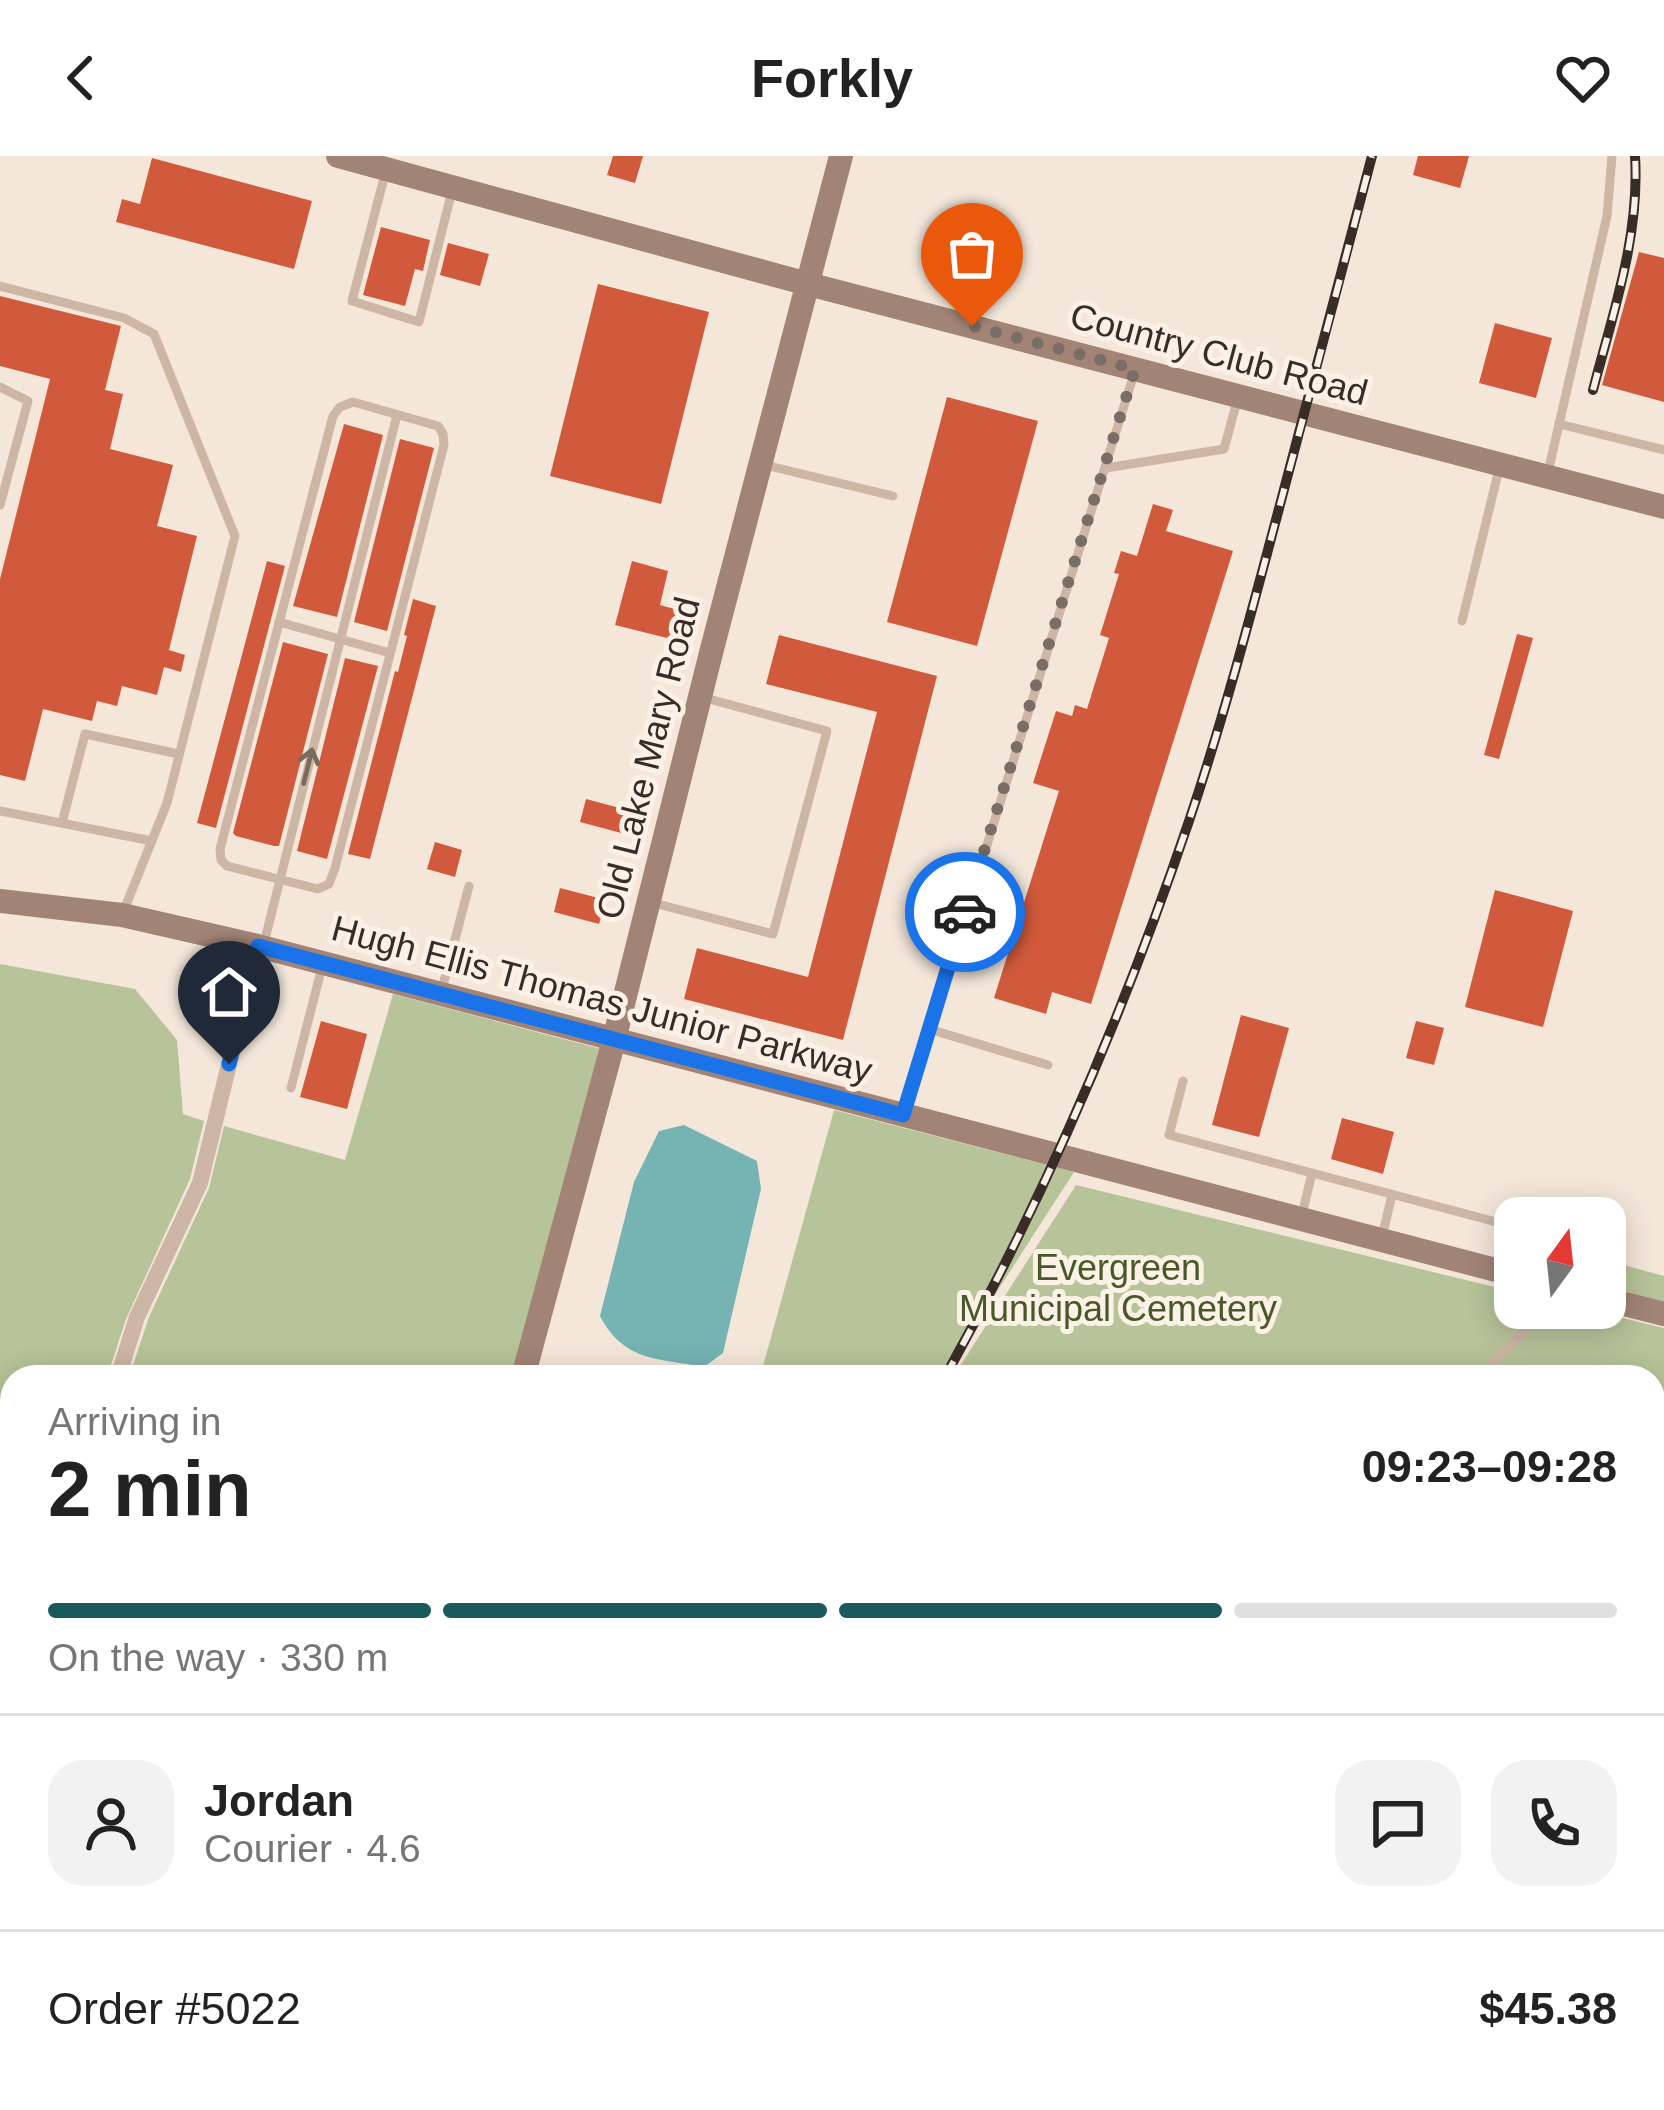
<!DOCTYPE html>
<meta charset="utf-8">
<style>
:root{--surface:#fff;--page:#f2f2f2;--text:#222;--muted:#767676;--line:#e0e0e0;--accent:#195b5d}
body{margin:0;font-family:Arial,sans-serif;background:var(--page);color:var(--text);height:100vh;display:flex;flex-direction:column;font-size:45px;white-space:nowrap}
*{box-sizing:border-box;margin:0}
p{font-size:39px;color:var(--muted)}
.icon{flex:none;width:66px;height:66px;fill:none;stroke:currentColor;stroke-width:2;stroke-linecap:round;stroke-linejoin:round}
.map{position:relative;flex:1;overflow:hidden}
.panel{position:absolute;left:0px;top:1209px;width:1665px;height:747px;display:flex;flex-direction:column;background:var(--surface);border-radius:36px 36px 0 0;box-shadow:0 6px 30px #0003}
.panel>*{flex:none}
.needle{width:78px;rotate:15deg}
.controls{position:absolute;left:1494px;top:1041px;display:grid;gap:24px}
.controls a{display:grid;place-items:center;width:132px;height:132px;border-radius:24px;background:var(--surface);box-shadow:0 6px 30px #0003;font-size:60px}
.pin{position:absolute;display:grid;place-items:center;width:102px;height:102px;color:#fff;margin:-123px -51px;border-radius:50% 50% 50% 0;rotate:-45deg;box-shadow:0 0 12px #0007}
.pin .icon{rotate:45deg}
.courier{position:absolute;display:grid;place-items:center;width:120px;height:120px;margin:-60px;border:9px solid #1a73e8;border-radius:50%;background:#fff;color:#222;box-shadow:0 3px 15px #0007}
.summary em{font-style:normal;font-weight:800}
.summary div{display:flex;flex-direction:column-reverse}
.summary{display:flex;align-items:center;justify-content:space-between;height:204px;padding:0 48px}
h1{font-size:78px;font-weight:800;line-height:90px}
.bar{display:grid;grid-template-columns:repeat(4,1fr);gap:18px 12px;align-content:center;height:144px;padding:0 48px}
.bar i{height:15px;border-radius:9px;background:var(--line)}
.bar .selected{background:var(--accent)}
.bar p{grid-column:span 4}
.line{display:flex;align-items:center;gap:30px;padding:0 48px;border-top:3px solid var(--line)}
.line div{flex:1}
.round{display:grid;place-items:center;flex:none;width:126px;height:126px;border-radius:36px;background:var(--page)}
header{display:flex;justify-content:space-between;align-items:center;height:156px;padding:0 48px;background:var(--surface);font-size:54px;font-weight:800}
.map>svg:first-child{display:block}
.green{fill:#b7c499}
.water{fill:#76b3b3}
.building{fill:#d05a3b}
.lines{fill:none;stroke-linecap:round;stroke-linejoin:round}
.lane{stroke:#cdb6a5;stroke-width:9}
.street{stroke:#cdb6a5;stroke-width:16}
.secondary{stroke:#a18476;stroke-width:24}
.rail-casing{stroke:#382c27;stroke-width:10}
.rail{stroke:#fbf1e7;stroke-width:6;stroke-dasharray:18;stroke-linecap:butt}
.oneway{stroke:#7b6a60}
.done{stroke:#7a6d66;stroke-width:12;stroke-dasharray:0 21.6}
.route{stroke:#1a73e8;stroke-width:15}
.labels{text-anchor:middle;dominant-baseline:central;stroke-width:10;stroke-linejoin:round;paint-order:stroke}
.street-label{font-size:36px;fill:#382c27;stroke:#fbf1e7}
.park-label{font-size:36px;fill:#495828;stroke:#fbf1e7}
</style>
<header><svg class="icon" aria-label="back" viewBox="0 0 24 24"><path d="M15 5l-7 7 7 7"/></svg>Forkly<svg class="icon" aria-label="heart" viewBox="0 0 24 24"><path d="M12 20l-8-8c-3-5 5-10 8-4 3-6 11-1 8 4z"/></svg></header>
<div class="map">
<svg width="1664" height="1954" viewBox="0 0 1664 1954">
<rect width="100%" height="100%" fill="#f4e7da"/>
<g class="green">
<path d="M0,808L135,833L177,884L183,958L204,965L190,1023L126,1163L107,1221H12V1363L0,1360Z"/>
<path d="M393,838L601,893L512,1221H129L149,1161L209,1032L224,970L345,1004Z"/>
<path d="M834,954L1074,1016L942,1221H760Z"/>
<path d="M1076,1029L1515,1136V1152H1581L1664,1172V1954H1257L1217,1944H1653V1221H953Z"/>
<path d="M1605,1104L1664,1120V1146L1605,1130Z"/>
<path d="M311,1944H1176L1215,1954H305Z"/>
</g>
<path class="water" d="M684,969L757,1005L761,1033L723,1197L704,1211C658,1202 624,1206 600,1160L634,1026L659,975Z"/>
<g class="building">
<path d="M613,0H643L635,27L607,19Z"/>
<path d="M1418,0H1469L1460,32L1413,19Z"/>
<path d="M152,2L312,45L294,113L116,66L122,43L140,48Z"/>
<path d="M381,71L430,84L423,115L415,113L405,150L363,139Z"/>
<path d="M448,87L489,98L480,130L440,119Z"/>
<path d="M1639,96L1664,102V246L1602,229Z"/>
<path d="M598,128L709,156L661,348L550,320Z"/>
<path d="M0,140L121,170L105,234L123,238L110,293L173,309L157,370L197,380L169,494L185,499L181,516L164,511L157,539L122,530L117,550L97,545L92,565L43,553L25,625L0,619V423L50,223L0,210Z"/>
<path d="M1495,167L1552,182L1536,242L1479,227Z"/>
<path d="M947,241L1038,265L977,490L887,466Z"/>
<path d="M344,268L383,279L337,461L293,450Z"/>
<path d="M400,283L434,292L387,475L354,466Z"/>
<path d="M1153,348L1173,354L1166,375L1233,395L1091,848L1052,836L1046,858L994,842L1059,635L1033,627L1056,555L1072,560L1075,549L1087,553L1109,482L1100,479L1119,418L1114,417L1121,395L1137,400Z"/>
<path d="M267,405L285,410L216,672L197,667Z"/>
<path d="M632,405L668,415L660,449L678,454L671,483L615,469Z"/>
<path d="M413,443L436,450L370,703L348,698L395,515L398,516L407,480L404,479Z"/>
<path d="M1517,478L1533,482L1499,603L1484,599Z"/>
<path d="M779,479L937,520L843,884L684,843L697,792L808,821L877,556L766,528Z"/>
<path d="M283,486L328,498L279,690H274L236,680L233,677Z"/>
<path d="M345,502L378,510L327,703L297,695Z"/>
<path d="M586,643L631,655L625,678L580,666Z"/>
<path d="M435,686L462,694L455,721L427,713Z"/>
<path d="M560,732L606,744L599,768L554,756Z"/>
<path d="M1495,734L1573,755L1543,871L1465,851Z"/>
<path d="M1241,859L1289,872L1259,981L1212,969Z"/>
<path d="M321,865L367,878L347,953L300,941Z"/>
<path d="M1416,865L1444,872L1434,909L1406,902Z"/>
<path d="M1342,962L1394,976L1383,1018L1331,1003Z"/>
</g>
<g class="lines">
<g class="lane">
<path d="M385,18L352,145L419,166L452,35"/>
<path d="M0,130L124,162L154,178L235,380L167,647L122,759"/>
<path d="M0,231L28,245L0,349"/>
<path d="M353,246L438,270L443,278L444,289L335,712L329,728L318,733L227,710L221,704L220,693L333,260L340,251Z"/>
<path d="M1559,268L1664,294"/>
<path d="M761,308L893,340"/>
<path d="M1106,312L1224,293L1237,245"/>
<path d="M1548,316L1607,60L1612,0"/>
<path d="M1462,465L1499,313"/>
<path d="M279,466L390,497"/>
<path d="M0,655L152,685"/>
<path d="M62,667L85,578L179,598"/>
<path d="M650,746L773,778L827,575L705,542"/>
<path d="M263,791L397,259"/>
<path d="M442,833L469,730"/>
<path d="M929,873L1048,909"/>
<path d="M1183,925L1169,979L1312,1017L1301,1063"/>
<path d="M291,932L323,807"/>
<path d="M903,958L1134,218"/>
<path d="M1312,1017L1515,1071"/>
<path d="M1382,1081L1392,1039"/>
<path d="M1489,1211L1526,1221"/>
<path d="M1479,1221L1532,1167L1540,1152"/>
<path d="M1653,1257L1664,1260"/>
<path d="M1653,1350L1664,1352"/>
<path d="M1653,1456L1664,1459"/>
<path d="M1653,1553L1664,1556"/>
</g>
<g class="street">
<path d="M118,1221L137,1161L200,1027L258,790"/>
<path d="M0,1404L12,1406"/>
<path d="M198,1954L206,1944"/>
</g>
<g class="secondary">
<path d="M338,0L808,128L1664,351"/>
<path d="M0,745L122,759L258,790L1515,1119"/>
<path d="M1605,1143L1664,1158"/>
<path d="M523,1221L614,884L712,493L841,0"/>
<path d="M293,1954L299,1944"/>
</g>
<g class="rail-casing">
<g id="rail">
<path d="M1593,234C1613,157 1640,80 1635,0"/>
<path d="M945,1221C1043,1044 1124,857 1189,665C1223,564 1250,462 1277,360C1309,240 1341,120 1372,0"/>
<path d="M423,1954L433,1944"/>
</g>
</g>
<use href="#rail" class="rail"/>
</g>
<defs><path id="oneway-shaft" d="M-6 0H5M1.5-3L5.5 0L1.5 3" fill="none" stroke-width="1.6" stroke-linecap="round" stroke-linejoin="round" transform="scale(3)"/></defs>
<use class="oneway" href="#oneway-shaft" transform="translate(308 610) rotate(-76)"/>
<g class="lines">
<path class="done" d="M965,756L1135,213L972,170"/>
<path class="route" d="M229,908L258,790L903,959L965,756"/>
</g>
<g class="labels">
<g class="street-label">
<text transform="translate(1219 198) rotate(15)">Country Club Road</text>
<text transform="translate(648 602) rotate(-76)">Old Lake Mary Road</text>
<text transform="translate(602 843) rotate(15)">Hugh Ellis Thomas Junior Parkway</text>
</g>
<g class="park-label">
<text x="1118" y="1111">Evergreen<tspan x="1118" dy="41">Municipal Cemetery</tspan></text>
</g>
</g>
</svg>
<div class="controls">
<a><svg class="needle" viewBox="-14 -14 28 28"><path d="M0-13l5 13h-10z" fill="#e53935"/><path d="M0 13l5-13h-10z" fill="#767676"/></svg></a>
</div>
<div class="pin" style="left:972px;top:170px;background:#ea580c"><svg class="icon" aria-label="bag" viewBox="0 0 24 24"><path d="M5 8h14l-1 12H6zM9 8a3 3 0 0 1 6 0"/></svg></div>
<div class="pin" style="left:229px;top:908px;background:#1f2937"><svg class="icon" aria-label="home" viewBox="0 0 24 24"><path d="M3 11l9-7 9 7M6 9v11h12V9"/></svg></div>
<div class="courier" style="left:965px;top:756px"><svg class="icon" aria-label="car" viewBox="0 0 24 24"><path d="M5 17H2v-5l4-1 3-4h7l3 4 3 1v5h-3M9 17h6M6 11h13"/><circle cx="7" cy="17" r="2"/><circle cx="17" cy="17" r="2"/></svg></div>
<section class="panel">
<div class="summary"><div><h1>2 min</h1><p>Arriving in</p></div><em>09:23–09:28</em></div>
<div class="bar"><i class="selected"></i><i class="selected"></i><i class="selected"></i><i></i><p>On the way · 330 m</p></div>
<div class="line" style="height:216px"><a class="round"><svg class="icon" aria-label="person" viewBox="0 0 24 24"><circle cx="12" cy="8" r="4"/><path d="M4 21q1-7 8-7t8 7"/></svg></a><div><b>Jordan</b><p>Courier · 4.6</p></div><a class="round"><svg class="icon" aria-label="chat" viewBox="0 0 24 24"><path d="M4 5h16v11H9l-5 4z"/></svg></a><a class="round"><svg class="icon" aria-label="phone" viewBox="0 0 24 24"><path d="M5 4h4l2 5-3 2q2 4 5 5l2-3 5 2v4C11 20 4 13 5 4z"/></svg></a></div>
<div class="line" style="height:156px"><div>Order #5022</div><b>$45.38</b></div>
</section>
</div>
